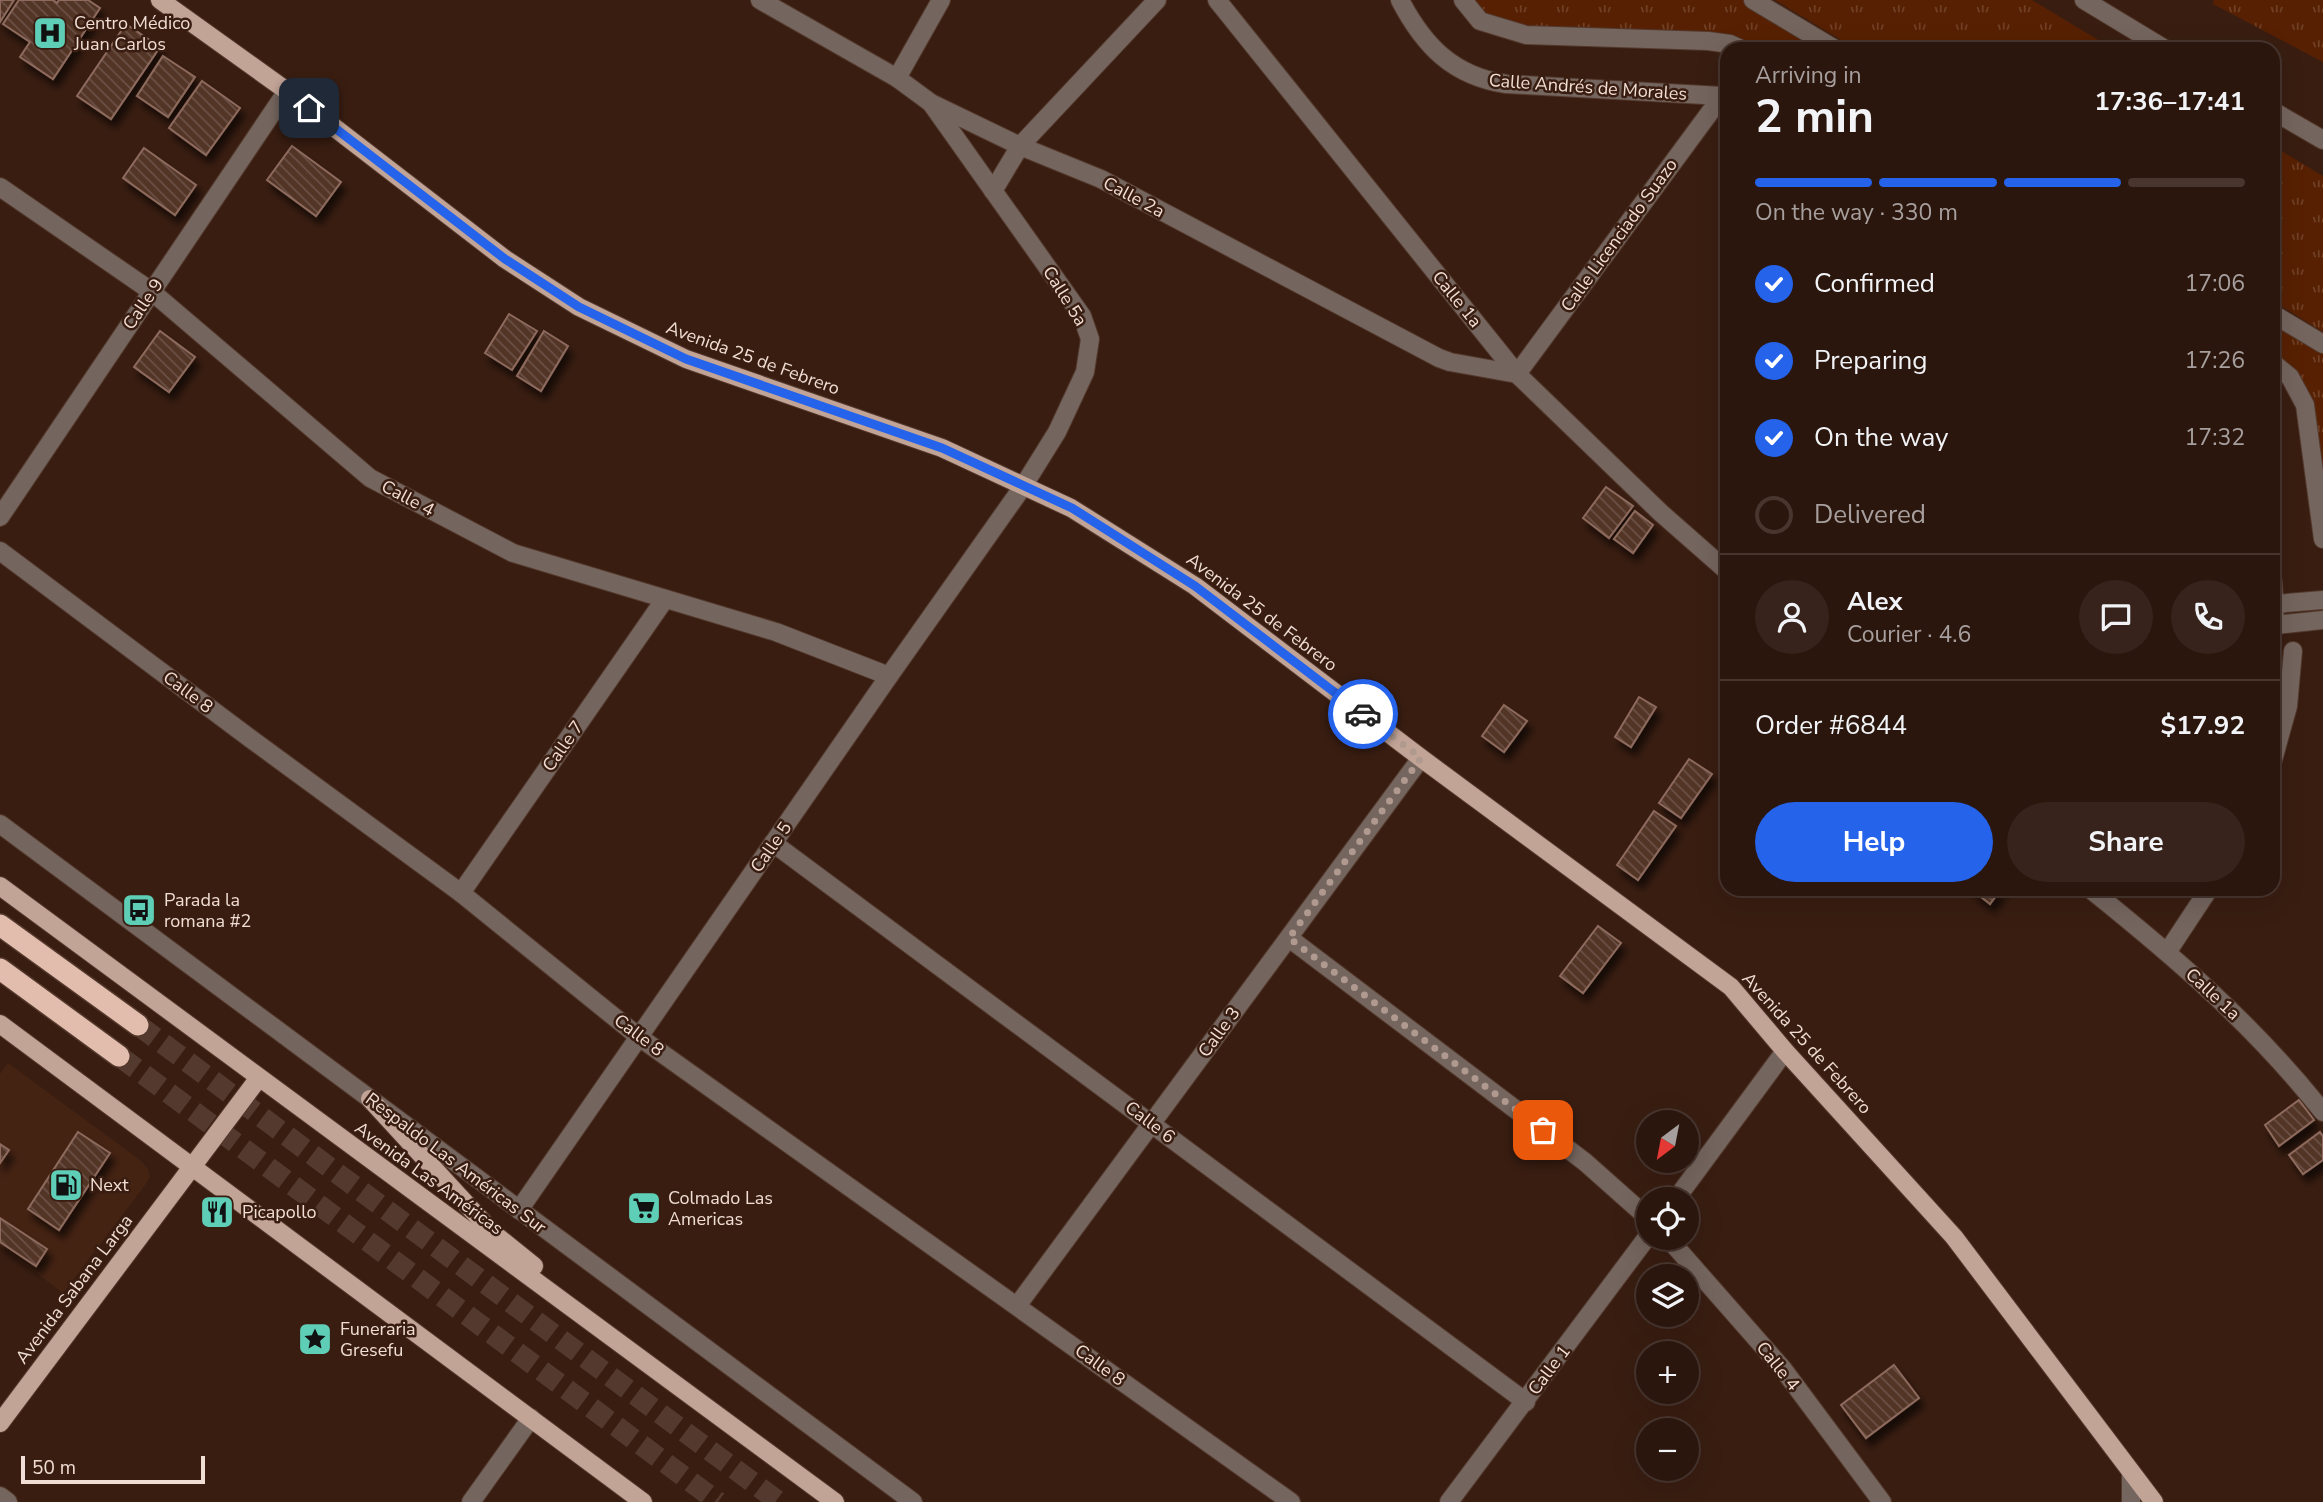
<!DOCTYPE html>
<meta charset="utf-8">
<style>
:root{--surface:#2b160d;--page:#37231b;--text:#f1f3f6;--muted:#a69f9d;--line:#47352e;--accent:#2563eb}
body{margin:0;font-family:"Nunito Sans",sans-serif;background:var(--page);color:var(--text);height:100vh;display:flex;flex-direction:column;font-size:26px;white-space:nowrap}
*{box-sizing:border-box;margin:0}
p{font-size:23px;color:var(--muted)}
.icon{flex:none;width:38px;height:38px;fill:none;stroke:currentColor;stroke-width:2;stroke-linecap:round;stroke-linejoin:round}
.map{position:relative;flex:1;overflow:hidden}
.details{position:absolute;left:1720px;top:42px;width:560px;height:854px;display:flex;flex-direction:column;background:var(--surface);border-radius:21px;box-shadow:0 7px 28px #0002,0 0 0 2px var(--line)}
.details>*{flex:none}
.needle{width:46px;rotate:212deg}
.fabs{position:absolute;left:1636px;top:1110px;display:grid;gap:14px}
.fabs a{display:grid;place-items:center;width:63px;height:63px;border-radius:50%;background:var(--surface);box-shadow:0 7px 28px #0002,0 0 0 2px var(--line);font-size:35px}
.scale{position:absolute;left:21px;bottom:18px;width:184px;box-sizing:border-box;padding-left:7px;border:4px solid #f0ddd4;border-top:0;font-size:19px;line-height:24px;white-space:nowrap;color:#f0ddd4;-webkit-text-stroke:5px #391d11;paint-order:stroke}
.pin{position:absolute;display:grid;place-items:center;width:60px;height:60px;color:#fff;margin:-30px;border-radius:14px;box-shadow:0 4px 10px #0006}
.courier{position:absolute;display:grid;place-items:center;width:70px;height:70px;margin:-35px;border:5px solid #2563eb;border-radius:50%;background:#fff;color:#222;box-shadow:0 2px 9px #0007}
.summary em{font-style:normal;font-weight:700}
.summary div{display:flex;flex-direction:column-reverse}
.summary{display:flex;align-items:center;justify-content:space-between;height:119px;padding:0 35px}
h1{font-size:46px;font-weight:700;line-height:52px}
.bar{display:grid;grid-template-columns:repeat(4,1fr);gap:10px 7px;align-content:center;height:84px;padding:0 35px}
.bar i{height:9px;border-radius:5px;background:var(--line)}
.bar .on{background:var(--accent)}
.bar p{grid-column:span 4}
.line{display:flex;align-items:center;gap:18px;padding:0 35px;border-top:2px solid var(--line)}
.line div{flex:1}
.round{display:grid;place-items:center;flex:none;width:74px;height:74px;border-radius:37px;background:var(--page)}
ol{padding:0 35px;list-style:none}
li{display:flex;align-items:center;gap:21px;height:77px}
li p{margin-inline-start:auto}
li .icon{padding:7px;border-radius:50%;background:var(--accent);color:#fff;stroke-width:4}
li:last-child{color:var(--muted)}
li i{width:38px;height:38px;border:4px solid var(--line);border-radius:50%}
.button{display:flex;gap:14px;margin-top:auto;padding:14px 35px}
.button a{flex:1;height:80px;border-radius:42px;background:var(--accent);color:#fff;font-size:28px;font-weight:700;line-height:80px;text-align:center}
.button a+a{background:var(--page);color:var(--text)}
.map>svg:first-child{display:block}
.built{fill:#452313}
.grass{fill:url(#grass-tufts)}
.building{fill:url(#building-back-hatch);stroke:#8d6b5d;stroke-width:2;filter:url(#shadow)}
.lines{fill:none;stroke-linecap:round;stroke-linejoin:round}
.highway-tunnel{stroke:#543a2e;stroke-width:21;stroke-dasharray:21 10;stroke-linecap:butt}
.minor-casing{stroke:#53382c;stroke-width:20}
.major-casing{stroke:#53382c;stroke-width:20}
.highway-casing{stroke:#53382c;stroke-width:24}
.minor{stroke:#74655e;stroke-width:18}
.major{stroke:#c2a496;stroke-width:18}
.highway{stroke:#e2bdad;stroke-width:21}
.done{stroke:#b09a90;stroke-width:7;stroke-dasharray:0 12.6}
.route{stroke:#2563eb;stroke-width:9}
.labels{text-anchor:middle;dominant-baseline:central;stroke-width:5;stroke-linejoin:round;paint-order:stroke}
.poi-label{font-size:18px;fill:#f0ddd4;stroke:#391d11;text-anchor:start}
.street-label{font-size:18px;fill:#f0ddd4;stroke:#391d11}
</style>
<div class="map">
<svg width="2323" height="1502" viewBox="0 0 2323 1502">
<defs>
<pattern id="grass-tufts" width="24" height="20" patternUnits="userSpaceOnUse" patternTransform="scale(1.75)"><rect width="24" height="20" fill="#572002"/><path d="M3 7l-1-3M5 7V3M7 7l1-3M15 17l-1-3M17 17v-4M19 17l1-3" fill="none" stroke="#6f4026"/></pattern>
<pattern id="building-back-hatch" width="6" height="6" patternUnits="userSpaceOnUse" patternTransform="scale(1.75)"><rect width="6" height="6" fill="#523427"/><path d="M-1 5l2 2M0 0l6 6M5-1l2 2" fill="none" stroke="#6b5145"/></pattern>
<filter id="shadow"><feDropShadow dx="4.5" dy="8" stdDeviation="3.5" flood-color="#0009"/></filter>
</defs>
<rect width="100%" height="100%" fill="#391d11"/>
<path class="built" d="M8,1063L140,1160L148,1169L150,1176L146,1184L63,1293L0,1246V1074Z"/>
<g class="grass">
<path d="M1471,0H1746L1827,49H1751L1728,38L1526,30L1483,16Z"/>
<path d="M1775,0H2032L2113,49H1856Z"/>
<path d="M2214,0H2323V62L2213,4Z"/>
<path d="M2273,146L2323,176V332L2273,301Z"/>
<path d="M2273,324L2323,354V499L2310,401L2273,355Z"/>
</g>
<g class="building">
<path d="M0,0H14L0,22Z"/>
<path d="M19,0H53L57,3L59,0H88L100,8L53,79L20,57L30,42L3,24Z"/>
<path d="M126,24L160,47L111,119L77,96Z"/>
<path d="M163,56L195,77L168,117L137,96Z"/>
<path d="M202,81L240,108L206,155L169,128Z"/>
<path d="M292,146L341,182L316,216L267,180Z"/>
<path d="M144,148L196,185L175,215L123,178Z"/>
<path d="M509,314L537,331L512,370L485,353Z"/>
<path d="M160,331L195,357L169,392L134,367Z"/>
<path d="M544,331L568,346L541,391L517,376Z"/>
<path d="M1606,487L1633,506L1609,538L1583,518Z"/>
<path d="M1635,511L1653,525L1633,553L1614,539Z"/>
<path d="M1639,697L1656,707L1631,747L1615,737Z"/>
<path d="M1504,705L1527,721L1504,752L1482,736Z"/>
<path d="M1689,759L1712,774L1681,818L1659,803Z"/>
<path d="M1654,811L1676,826L1638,880L1617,865Z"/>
<path d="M1971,889H2001L1990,904Z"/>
<path d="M1598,926L1621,943L1583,993L1560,976Z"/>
<path d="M2299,1100L2314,1120L2279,1146L2265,1125Z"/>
<path d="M78,1132L110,1153L59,1230L28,1209Z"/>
<path d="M2320,1132L2323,1136V1160L2303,1174L2289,1155Z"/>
<path d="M0,1144L9,1150L0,1163Z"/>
<path d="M0,1218L47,1249L36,1266L0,1242Z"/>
<path d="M1894,1365L1919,1398L1866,1438L1841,1405Z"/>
</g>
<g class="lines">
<g class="highway-tunnel">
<path d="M138,1025L779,1502"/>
<path d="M119,1056L718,1502"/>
</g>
<g class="minor-casing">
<g id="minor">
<path d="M760,0L897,78L931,103L1020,146L1101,179L1439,358L1450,362L1517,374L1722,96"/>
<path d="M1217,0L1517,374L1661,513L1727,571"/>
<path d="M1400,0C1424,46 1453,76 1506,84L1722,96L1727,99"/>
<path d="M1463,0L1480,21L1526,35L1708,41L1730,44L1741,49"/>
<path d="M1753,0L1835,49"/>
<path d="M2084,0L2165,49"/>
<path d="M897,78L941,0"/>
<path d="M2273,111L2323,140"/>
<path d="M0,187L151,291L370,478L513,553L776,632L889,676"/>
<path d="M993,191L1020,146L1157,0"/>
<path d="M2273,314L2323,344"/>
<path d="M2273,363L2290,377L2305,405L2323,539"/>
<path d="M0,517L287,91"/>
<path d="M0,551L251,739L461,893L639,1037L1291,1502"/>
<path d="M2273,582L2275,625L2323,620"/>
<path d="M2275,604L2323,600"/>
<path d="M2273,760L2288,706L2293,651"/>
<path d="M0,824L913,1502"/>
<path d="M773,843L1526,1402"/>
<path d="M2090,889C2176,958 2254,1025 2323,1112"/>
<path d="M461,893L665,599"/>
<path d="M1289,938L1585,1162L1648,1218"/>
<path d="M2168,951L2209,889"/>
<path d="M1676,1199L1785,1051"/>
<path d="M519,1210L889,676L1024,485L1057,432L1085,372L1090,339L1082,316L931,103"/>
<path d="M1667,1237L1783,1369L1882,1502"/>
<path d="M1017,1306L1421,758"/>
<path d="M2131,1472V1502"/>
<path d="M0,1496L8,1502"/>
<path d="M471,1502L531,1418"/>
<path d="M1449,1502L1648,1236"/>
</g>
</g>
<g class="major-casing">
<g id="major">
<path d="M160,0L287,91L505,259L579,307L686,359L942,448L1071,508L1195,586L1421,758L1731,987L1785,1051L1954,1237L2154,1502"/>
<path d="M0,886L835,1502"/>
<path d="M0,1024L643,1502"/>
<path d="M370,1099L493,1233L534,1266"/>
<path d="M0,1423L258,1079"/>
</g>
</g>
<g class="highway-casing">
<g id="highway">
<path d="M0,925L138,1025"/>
<path d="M0,969L119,1056"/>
</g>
</g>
<use href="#minor" class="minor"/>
<use href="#major" class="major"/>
<use href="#highway" class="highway"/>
</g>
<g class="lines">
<path class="done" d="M1363,714L1421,758L1289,938L1543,1130"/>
<path class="route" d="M309,108L505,259L579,307L686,359L942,448L1072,508L1195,586L1363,714"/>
</g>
<defs>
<g id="hospital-square" transform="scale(1.75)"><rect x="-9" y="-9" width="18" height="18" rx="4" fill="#5eceb7" stroke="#391d11"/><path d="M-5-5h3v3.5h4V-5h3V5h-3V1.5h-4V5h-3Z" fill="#111"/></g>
<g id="bus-square" transform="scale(1.75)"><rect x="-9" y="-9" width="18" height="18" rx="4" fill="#5eceb7" stroke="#391d11"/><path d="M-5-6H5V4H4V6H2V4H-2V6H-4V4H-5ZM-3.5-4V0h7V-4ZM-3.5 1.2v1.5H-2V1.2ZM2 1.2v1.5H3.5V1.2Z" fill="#111"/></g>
<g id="fuel-square" transform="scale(1.75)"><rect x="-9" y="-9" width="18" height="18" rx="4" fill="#5eceb7" stroke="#391d11"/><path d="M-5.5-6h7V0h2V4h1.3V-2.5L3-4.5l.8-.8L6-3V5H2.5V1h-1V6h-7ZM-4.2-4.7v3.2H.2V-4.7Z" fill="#111"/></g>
<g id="supermarket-square" transform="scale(1.75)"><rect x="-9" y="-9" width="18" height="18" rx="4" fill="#5eceb7" stroke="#391d11"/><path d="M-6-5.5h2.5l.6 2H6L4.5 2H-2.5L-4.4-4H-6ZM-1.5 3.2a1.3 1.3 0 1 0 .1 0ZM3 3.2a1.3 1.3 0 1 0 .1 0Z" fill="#111"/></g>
<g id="restaurant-square" transform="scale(1.75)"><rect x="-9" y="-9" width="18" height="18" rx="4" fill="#5eceb7" stroke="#391d11"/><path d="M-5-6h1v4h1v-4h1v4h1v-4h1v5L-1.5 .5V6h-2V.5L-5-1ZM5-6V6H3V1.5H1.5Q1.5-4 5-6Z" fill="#111"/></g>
<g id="sight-square" transform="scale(1.75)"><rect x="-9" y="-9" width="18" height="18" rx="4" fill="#5eceb7" stroke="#391d11"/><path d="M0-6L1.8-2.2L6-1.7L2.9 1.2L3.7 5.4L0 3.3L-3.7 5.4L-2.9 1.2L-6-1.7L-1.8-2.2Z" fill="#111"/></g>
</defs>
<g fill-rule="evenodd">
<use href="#hospital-square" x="50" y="33"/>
<use href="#bus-square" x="139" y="910"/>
<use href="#fuel-square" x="66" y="1185"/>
<use href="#supermarket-square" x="644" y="1208"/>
<use href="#restaurant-square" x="217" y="1212"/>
<use href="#sight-square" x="315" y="1339"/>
</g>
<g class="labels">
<g class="poi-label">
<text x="74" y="23">Centro Médico<tspan x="74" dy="21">Juan Carlos</tspan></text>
<text x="164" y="900">Parada la<tspan x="164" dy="21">romana #2</tspan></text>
<text x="90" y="1185">Next</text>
<text x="668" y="1198">Colmado Las<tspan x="668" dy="21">Americas</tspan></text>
<text x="242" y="1212">Picapollo</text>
<text x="340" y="1329">Funeraria<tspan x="340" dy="21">Gresefu</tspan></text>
</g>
<g class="street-label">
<text transform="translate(1588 87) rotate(4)">Calle Andrés de Morales</text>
<text transform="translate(1134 197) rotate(28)">Calle 2a</text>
<text transform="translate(1619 235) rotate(-54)">Calle Licenciado Suazo</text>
<text transform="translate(1065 296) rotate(58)">Calle 5a</text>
<text transform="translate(1457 299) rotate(51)">Calle 1a</text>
<text transform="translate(143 304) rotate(-56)">Calle 9</text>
<text transform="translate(753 358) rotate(20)">Avenida 25 de Febrero</text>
<text transform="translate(408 498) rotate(28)">Calle 4</text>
<text transform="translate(1262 612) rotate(37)">Avenida 25 de Febrero</text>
<text transform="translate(188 692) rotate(37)">Calle 8</text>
<text transform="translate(563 746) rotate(-55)">Calle 7</text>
<text transform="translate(771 847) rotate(-55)">Calle 5</text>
<text transform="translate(2213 994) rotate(43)">Calle 1a</text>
<text transform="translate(1219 1032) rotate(-54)">Calle 3</text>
<text transform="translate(639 1035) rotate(37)">Calle 8</text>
<text transform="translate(1807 1043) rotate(48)">Avenida 25 de Febrero</text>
<text transform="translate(1150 1122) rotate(37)">Calle 6</text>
<text transform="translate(456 1163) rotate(37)">Respaldo Las Américas Sur</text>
<text transform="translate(429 1178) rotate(36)">Avenida Las Américas</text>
<text transform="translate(74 1289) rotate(-53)">Avenida Sabana Larga</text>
<text transform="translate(1100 1365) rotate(36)">Calle 8</text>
<text transform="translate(1778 1366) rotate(51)">Calle 4</text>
<text transform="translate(1549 1370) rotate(-53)">Calle 1</text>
</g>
</g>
</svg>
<div class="fabs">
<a><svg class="needle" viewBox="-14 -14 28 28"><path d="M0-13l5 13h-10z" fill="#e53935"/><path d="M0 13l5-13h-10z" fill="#a69f9d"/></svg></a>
<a><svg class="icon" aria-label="locate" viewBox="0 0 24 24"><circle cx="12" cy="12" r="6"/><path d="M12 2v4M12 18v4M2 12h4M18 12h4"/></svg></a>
<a><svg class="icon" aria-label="layers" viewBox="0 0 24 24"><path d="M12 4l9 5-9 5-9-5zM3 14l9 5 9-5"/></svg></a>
<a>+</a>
<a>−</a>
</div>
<div class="scale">50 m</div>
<div class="pin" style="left:1543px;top:1130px;background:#ea580c"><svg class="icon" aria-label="bag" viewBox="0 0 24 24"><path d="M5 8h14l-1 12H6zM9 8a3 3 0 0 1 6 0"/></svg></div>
<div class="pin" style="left:309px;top:108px;background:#1f2937"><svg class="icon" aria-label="home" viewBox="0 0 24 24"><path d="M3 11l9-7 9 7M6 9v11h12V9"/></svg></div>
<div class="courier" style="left:1363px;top:714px"><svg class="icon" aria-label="car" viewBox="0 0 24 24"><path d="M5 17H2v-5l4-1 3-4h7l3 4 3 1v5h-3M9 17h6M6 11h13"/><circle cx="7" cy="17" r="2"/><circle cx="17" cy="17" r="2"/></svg></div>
<section class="details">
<div class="summary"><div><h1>2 min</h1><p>Arriving in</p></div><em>17:36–17:41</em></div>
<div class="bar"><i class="on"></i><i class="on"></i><i class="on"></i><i></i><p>On the way · 330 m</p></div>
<ol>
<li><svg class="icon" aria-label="check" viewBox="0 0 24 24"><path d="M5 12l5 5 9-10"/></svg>Confirmed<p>17:06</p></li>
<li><svg class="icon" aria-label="check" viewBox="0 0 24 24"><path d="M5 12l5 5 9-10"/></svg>Preparing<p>17:26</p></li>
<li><svg class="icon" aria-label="check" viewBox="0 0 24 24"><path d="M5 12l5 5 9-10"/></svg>On the way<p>17:32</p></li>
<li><i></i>Delivered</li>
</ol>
<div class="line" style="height:126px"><a class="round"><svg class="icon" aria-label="person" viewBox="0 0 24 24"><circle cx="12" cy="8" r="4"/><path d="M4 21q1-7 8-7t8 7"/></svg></a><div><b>Alex</b><p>Courier · 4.6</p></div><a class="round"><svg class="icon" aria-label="chat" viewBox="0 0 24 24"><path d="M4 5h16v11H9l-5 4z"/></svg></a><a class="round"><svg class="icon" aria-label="phone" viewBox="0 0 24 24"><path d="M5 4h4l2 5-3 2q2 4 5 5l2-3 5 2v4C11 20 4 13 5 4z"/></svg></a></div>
<div class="line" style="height:91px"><div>Order #6844</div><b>$17.92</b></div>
<div class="button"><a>Help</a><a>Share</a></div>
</section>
</div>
